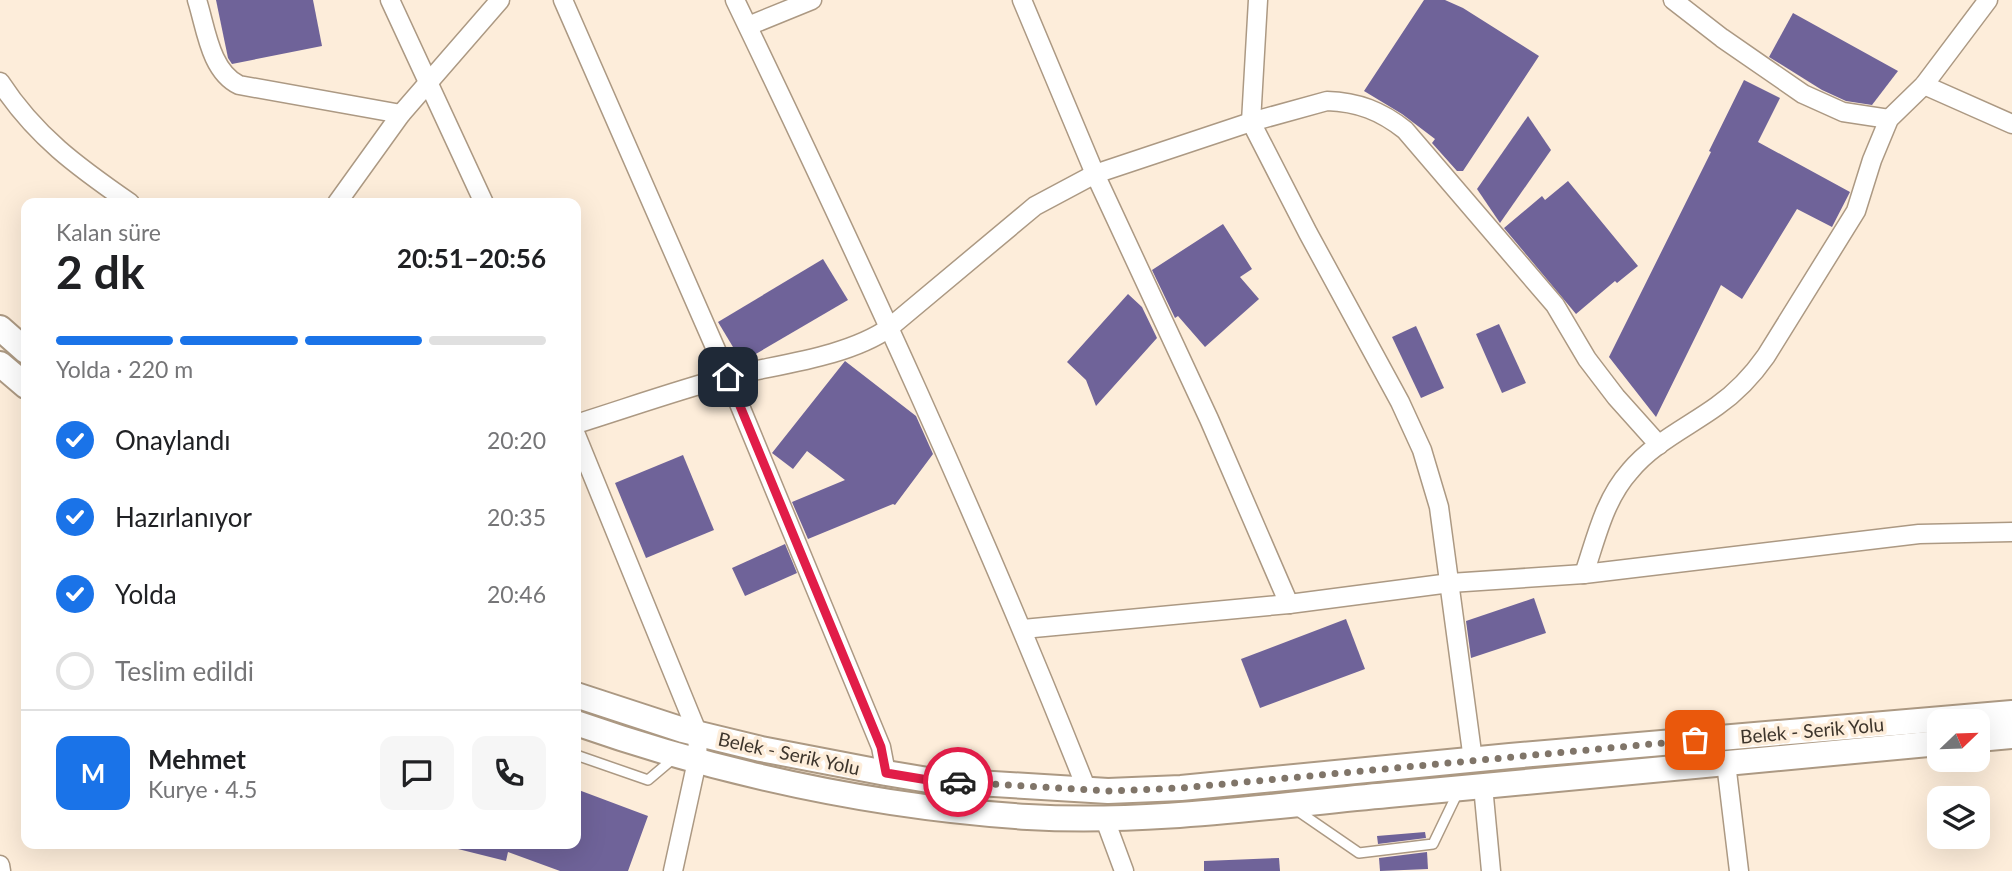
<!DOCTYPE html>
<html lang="tr">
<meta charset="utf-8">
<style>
:root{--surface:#fff;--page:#f6f6f6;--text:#202124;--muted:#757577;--line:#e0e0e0;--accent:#1a73e8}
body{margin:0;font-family:Lato,sans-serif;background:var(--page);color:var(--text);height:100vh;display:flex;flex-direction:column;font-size:26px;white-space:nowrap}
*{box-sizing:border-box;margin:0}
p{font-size:23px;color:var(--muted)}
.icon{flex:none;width:38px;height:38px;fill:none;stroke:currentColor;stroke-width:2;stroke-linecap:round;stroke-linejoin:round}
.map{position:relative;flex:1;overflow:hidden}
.sheet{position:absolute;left:21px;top:198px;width:560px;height:651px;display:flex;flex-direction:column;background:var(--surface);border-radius:14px;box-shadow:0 7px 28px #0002}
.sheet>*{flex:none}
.needle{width:46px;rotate:67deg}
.fabs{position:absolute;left:1927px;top:709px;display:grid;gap:14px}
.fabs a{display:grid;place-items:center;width:63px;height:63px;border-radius:14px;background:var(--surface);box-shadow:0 7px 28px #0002;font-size:35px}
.pin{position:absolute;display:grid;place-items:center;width:60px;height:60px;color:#fff;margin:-30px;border-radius:14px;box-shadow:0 4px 10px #0006}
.courier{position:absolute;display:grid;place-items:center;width:70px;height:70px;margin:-35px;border:5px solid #e11d48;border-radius:50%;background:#fff;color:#222;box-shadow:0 2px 9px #0007}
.headline em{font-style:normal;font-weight:700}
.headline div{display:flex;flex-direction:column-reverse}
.headline{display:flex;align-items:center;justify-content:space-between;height:119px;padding:0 35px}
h1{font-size:46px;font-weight:700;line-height:52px}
.bar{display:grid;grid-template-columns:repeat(4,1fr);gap:10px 7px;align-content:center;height:84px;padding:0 35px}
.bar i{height:9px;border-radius:5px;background:var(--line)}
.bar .active{background:var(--accent)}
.bar p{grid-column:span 4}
.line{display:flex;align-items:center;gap:18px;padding:0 35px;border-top:2px solid var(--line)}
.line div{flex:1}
.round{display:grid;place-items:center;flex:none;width:74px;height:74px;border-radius:14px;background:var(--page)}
ol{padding:0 35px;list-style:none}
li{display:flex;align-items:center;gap:21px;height:77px}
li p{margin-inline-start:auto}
li .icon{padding:7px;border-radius:50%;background:var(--accent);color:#fff;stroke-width:4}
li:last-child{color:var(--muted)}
li i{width:38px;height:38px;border:4px solid var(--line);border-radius:50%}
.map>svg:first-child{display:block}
.building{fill:#6f6399}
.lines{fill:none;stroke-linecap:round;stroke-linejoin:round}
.service-casing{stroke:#ac9983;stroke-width:12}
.minor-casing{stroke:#ac9983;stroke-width:21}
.secondary-casing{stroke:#ac9983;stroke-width:28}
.service{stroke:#fff;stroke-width:9}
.minor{stroke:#fff;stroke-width:18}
.secondary{stroke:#fff;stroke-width:24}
.done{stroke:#807569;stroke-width:7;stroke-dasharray:0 12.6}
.route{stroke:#e11d48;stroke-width:9}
.labels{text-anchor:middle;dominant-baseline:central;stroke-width:7;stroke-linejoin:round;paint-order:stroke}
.street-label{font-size:19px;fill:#3d352c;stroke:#fdedda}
</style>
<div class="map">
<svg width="2012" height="871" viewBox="0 0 2012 871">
<rect width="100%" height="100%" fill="#fdedda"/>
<g class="building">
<path d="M216,0H313L322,46L232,64L228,58Z"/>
<path d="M1424,0H1445L1463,8L1539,56L1463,171H1457L1432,143L1435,139L1402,114L1364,91Z"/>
<path d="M1793,13L1898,71L1872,105L1846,101L1822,90L1769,57Z"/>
<path d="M1744,80L1780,98L1758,142L1850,192L1832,227L1797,209L1742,299L1721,285L1656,417L1609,357L1711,152L1709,151Z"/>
<path d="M1528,116L1551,150L1500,223L1477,189Z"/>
<path d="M1568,181L1638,266L1617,283L1615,281L1576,314L1504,228L1542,196L1545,200Z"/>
<path d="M1223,224L1252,269L1240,277L1259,299L1205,347L1178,316L1175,318L1152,270Z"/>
<path d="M823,259L848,300L742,362L718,322Z"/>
<path d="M1128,294L1142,307L1157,338L1096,406L1086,380L1067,362Z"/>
<path d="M1499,324L1526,383L1502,393L1476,334Z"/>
<path d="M1416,326L1444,388L1421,398L1392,337Z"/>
<path d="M845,361L916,416L933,454L895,505L893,504L808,539L792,502L845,480L807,451L793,469L772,453Z"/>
<path d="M683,455L714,530L646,558L615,483Z"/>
<path d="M785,544L797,573L745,596L732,568Z"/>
<path d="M1534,598L1546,633L1471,658L1466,621Z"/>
<path d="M1346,619L1365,669L1260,708L1241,659Z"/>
<path d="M576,789L648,816L628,871H560L508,852L506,861L454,848L455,844H576Z"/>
<path d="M1425,832L1426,838L1378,844L1377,836Z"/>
<path d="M1427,852L1428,869L1380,871L1379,858Z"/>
<path d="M1279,858L1280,871H1204V861Z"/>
</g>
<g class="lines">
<g class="service-casing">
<g id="service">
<path d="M576,755L648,780L674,758"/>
<path d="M1295,809L1359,853L1433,844L1458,792"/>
</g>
</g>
<g class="minor-casing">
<g id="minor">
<path d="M197,0C206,28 210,71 239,85L401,114"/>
<path d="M390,0L484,203"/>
<path d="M563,0L728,377L881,747L886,773"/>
<path d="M735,0C860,260 981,522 1087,790"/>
<path d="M1022,0L1095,174L1209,419L1289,604"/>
<path d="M1258,0L1251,122L1308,233L1400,402L1422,450L1439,507L1473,760"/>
<path d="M1673,0L1722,38L1803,94L1843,112L1889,119"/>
<path d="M748,26L812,0"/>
<path d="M0,82C35,136 78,167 130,203"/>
<path d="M1924,85L2012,124"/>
<path d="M337,203L401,114L500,0"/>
<path d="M576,424C627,408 678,390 730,376C780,364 847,357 889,328L1035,206L1095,174L1251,122L1327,101C1358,102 1381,111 1405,130L1555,305L1587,359L1616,397L1659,445"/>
<path d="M576,435L698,734L697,761L673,871"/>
<path d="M1584,574C1596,539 1604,500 1630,471C1653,443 1688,427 1717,406C1737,392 1752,376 1766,356L1856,211L1872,160L1889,119L1924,85L1988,0"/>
<path d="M1023,629L1289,604L1450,583L1584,574L1919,534L2012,532"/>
<path d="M1726,763L1739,871"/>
<path d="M1483,786L1491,871"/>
<path d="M1104,817L1124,871"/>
<path d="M0,865L1,871"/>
</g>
</g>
<g class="secondary-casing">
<g id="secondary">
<path d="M0,328L26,351"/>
<path d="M0,364L26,386"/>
<path d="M576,695L683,730L761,749L886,773L928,780L1108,791L1181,788L1510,756L2012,713"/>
<path d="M576,723C722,774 874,807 1028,817C1148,824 1269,806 1388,795C1571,777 1755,760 1939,743"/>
<path d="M1978,739L2012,736"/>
</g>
</g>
<use href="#service" class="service"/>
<use href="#minor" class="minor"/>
<use href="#secondary" class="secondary"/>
</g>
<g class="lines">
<path class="done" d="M958,782L1108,791L1181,788L1695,740"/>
<path class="route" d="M728,377L881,747L886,773L928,780L958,782"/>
</g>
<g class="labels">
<g class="street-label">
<text transform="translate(1812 730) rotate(-5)">Belek - Serik Yolu</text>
<text transform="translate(789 753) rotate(12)">Belek - Serik Yolu</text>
</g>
</g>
</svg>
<div class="fabs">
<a><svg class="needle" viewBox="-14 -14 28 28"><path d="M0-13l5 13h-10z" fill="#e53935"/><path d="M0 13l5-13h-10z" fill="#757577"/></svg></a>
<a><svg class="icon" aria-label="layers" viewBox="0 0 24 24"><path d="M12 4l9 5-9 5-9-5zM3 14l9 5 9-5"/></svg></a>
</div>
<div class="pin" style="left:1695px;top:740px;background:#ea580c"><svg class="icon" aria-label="bag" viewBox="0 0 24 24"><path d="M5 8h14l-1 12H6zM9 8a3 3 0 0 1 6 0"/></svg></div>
<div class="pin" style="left:728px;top:377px;background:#1f2937"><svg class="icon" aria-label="home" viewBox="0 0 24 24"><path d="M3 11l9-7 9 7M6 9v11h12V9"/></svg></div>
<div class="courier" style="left:958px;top:782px"><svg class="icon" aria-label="car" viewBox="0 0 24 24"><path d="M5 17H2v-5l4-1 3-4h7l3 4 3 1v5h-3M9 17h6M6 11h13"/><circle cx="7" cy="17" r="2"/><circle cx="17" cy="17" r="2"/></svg></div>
<section class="sheet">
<div class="headline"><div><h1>2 dk</h1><p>Kalan süre</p></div><em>20:51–20:56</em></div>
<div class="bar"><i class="active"></i><i class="active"></i><i class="active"></i><i></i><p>Yolda · 220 m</p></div>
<ol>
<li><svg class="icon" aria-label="check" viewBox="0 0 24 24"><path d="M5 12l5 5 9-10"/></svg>Onaylandı<p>20:20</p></li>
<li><svg class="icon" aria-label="check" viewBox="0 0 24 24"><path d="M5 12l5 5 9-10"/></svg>Hazırlanıyor<p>20:35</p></li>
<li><svg class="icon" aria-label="check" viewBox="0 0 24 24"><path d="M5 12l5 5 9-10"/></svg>Yolda<p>20:46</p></li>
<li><i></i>Teslim edildi</li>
</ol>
<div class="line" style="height:126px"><b class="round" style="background:var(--accent);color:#fff">M</b><div><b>Mehmet</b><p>Kurye · 4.5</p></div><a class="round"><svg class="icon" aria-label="chat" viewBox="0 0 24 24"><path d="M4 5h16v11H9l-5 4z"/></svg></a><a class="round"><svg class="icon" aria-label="phone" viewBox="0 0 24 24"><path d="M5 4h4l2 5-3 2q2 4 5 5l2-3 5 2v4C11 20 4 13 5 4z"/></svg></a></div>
</section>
</div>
